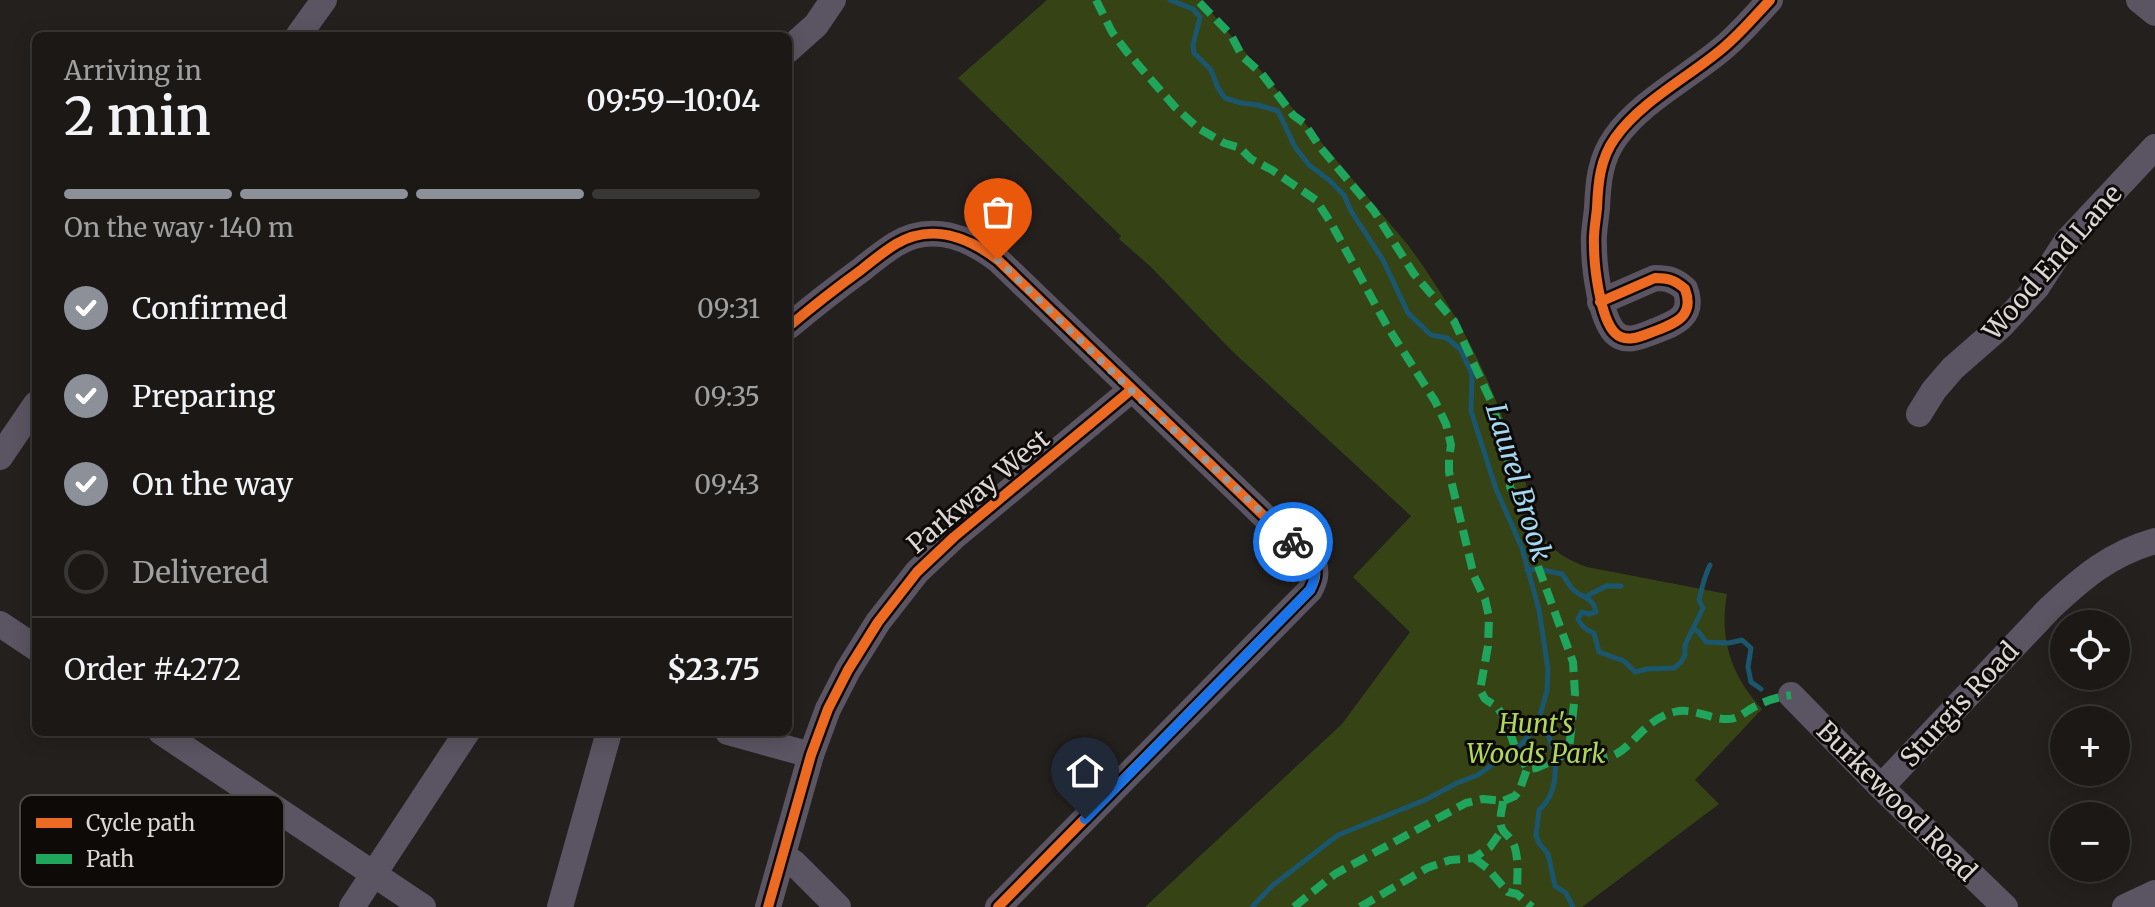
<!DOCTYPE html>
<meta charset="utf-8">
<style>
:root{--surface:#1b1816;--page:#282523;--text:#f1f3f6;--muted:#a0a0a1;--line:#393735;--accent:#8c9099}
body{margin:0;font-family:Merriweather,serif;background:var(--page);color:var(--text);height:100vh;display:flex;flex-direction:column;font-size:30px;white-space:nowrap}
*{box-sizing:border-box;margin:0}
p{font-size:26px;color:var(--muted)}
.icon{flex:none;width:44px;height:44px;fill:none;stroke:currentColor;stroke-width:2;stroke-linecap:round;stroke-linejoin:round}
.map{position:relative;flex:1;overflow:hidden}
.side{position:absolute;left:32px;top:32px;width:760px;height:704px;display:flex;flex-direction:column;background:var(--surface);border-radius:12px;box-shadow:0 4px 20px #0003,0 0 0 2px var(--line)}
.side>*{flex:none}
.controls{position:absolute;left:2050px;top:610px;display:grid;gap:16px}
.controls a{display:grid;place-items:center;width:80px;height:80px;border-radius:50%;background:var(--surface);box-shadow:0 4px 20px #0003,0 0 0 2px var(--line);font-size:40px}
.pin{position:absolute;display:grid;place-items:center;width:68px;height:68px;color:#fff;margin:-82px -34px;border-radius:50% 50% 50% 0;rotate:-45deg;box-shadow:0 0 8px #0007}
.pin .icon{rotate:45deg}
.courier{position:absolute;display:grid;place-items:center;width:80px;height:80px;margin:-40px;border:6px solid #1a73e8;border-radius:50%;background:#fff;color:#222;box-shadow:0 2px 10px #0007}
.summary em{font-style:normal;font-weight:600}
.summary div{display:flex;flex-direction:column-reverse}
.summary{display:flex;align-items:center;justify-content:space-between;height:136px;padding:0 32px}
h1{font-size:52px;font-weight:600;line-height:60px}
.bar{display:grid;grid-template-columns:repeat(4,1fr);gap:12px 8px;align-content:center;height:96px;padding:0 32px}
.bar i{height:10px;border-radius:6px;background:var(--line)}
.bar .selected{background:var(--accent)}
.bar p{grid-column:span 4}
.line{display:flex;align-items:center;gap:20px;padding:0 32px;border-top:2px solid var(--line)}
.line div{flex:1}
ol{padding:0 32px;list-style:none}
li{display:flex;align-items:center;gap:24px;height:88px}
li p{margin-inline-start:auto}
li .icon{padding:8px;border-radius:50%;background:var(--accent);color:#fff;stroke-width:4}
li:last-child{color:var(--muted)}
li i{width:44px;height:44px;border:4px solid var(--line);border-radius:50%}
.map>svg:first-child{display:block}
.green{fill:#364415}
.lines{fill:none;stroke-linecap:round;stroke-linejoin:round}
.stream{stroke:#1a566e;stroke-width:5}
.minor{stroke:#5b5462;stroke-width:26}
.quiet{stroke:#20a55d;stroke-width:8;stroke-dasharray:16 8;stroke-linecap:butt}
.cycleway-casing{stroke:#0d0a08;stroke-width:15}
.cycleway{stroke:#ed6a23;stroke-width:10}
.done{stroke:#9c9794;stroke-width:8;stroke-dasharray:0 14.4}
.route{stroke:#1a73e8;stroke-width:10}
.labels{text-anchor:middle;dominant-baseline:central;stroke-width:6;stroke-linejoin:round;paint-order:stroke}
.street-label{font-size:26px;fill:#dcd7d4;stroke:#0d0a08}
.park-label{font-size:26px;font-style:italic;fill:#afd759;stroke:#0d0a08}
.water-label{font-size:28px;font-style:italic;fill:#a4d7f1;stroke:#0d0a08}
.key{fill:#0d0a08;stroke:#4b4845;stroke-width:2}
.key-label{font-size:22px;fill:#dcd7d4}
</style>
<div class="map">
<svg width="2155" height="907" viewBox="0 0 2155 907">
<rect width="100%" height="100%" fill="#24201e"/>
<path class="green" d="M1047,0H1201L1408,245C1449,301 1483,361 1506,427C1513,446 1520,465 1526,484C1530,500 1532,517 1540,531C1550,550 1567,560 1587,567L1727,594C1719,638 1731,676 1762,709L1695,780L1719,804L1582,907H1145L1342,724L1410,632L1353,577L1411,516L1232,351L1151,267L1119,239L1121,236L958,78Z"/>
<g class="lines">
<g class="stream">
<path d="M1170,0L1193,9L1200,17L1193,45L1194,53L1211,70L1218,88L1225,98L1241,103L1258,105L1278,111L1295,147L1309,165L1329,180L1344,195L1351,211L1383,260L1408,313L1431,335L1447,338L1461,350L1472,374L1471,411L1496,489L1522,548L1539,610L1548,669L1547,691L1539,719L1532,732L1511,756L1492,765L1478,775L1457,783L1425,800L1338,835L1272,886L1252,907"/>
<path d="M1527,570L1538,569L1562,574C1566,579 1570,588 1576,592C1586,599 1593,598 1596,612L1589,614L1582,612L1578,619C1582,627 1586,630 1594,633L1599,652L1624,661L1635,672L1647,669L1674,668L1681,662L1685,655V645L1703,608L1699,600C1702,588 1704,577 1710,565"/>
<path d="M1587,596L1606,586H1621"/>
<path d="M1693,629L1698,631L1706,642L1729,643L1742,640L1751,648L1748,667L1751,682L1761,689"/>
<path d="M1539,719C1557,743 1564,788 1539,810L1536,835L1539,843L1548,854L1555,886L1566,893L1573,907"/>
</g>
<g class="minor">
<path d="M2139,0L2155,13"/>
<path d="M298,36L324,0"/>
<path d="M788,50L816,25L833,0"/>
<path d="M1600,302L1655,278C1668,278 1675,280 1685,289C1695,316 1676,323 1655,331C1642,336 1626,344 1615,333C1600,318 1594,266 1594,245C1593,233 1596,220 1597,208C1598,183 1600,159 1615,138C1641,101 1689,77 1723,48C1740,34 1755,16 1770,0"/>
<path d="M788,327C812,307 836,288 861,270C872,261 883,252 896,244C931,223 968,237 998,260L1314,564C1317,574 1315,580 1310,590L998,907"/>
<path d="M1919,414L1934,390L1953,368L2001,326L2037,287L2066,242L2155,147"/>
<path d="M0,457L36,404"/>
<path d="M0,624L36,648"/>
<path d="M1791,695L1881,787L2005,907"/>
<path d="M161,732L423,907"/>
<path d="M728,732L811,755"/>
<path d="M1881,787L2049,609C2083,577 2110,554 2155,541"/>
<path d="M783,856L794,863L838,907"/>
<path d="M352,907L467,732"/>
<path d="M560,907L609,732"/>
<path d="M768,907L811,755L828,709L848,670L878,622L917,572L954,537L1131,390"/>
<path d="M2125,907L2155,893"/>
</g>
<g class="quiet">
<path d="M1096,0L1112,32L1127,52L1175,107L1198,128L1224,143L1240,148L1251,159L1272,170L1316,200L1331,223L1387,326L1435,401L1446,424L1451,445L1449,458V472L1474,576L1485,599L1489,617L1488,646L1480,690L1485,699L1497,707L1504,717L1514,744L1527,769L1536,768L1548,763L1565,754L1569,750L1575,694L1573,662L1535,558L1532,529L1510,487V469L1504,440L1491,401L1454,321L1414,274L1374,211L1320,147L1304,123L1293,115L1262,74L1242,56L1231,35L1197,0"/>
<path d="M1569,750C1629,779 1628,724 1674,712C1694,707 1710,720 1729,719C1739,719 1747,710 1756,706C1767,700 1779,697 1791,695"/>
<path d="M1503,801C1502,812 1497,823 1504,832C1509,837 1513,841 1515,848C1519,862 1517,879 1517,894"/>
<path d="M1474,858L1487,868L1508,892L1517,894L1532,907"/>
<path d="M1294,907L1335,874L1466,803L1483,799L1503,801L1515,796L1520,789L1527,769"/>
<path d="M1360,907L1427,868L1450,860L1474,858L1490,847L1502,830"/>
</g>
<g class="cycleway-casing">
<g id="cycleway">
<path d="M1600,302L1655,278C1668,278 1675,280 1685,289C1695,316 1676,323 1655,331C1642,336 1626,344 1615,333C1600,318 1594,266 1594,245C1593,233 1596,220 1597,208C1598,183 1600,159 1615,138C1641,101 1689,77 1723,48C1740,34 1755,16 1770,0"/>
<path d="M788,327C812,307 836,288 861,270C872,261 883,252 896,244C931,223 968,237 998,260L1314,564C1317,574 1315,580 1310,590L998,907"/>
<path d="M768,907L811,755L828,709L848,670L878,622L917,572L954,537L1131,390"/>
</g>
</g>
<use href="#cycleway" class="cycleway"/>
</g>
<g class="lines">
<path class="done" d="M998,260L1131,390L1293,542"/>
<path class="route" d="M1085,819L1310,590C1322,565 1311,559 1293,542"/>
</g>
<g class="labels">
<g class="street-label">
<text transform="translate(2052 262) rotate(-49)">Wood End Lane</text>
<text transform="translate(978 491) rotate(-40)">Parkway West</text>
<text transform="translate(1959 704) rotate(-47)">Sturgis Road</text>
<text transform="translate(1897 801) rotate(45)">Burkewood Road</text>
</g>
<g class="park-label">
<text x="1536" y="723">Hunt's<tspan x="1536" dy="30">Woods Park</tspan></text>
</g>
<g class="water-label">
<text transform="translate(1519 482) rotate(73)">Laurel Brook</text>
</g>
</g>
<rect x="20" y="795" width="264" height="92" rx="12" class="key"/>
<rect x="36" y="818" width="36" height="10" fill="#ed6a23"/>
<rect x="36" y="854" width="36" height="10" fill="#20a55d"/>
<g class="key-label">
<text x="86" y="831">Cycle path</text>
<text x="86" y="867">Path</text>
</g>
</svg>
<div class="controls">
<a><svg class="icon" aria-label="locate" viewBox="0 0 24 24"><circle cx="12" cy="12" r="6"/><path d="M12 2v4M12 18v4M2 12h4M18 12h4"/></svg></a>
<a>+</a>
<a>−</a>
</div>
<div class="pin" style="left:998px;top:260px;background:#ea580c"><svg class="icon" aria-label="bag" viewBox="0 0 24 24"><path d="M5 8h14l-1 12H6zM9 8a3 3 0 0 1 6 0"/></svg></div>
<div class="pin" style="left:1085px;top:819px;background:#1f2937"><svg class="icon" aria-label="home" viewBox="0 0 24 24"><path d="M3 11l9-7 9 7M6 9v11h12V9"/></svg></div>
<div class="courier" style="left:1293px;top:542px"><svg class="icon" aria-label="bike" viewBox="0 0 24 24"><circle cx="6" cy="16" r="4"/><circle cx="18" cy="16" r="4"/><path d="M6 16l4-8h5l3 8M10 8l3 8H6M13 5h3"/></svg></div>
<section class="side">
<div class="summary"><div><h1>2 min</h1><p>Arriving in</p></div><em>09:59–10:04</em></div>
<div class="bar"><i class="selected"></i><i class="selected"></i><i class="selected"></i><i></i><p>On the way · 140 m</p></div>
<ol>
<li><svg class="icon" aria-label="check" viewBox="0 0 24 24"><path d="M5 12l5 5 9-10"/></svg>Confirmed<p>09:31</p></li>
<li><svg class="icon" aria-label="check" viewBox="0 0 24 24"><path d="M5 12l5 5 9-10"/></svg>Preparing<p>09:35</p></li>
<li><svg class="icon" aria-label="check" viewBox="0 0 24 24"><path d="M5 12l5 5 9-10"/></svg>On the way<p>09:43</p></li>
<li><i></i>Delivered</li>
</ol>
<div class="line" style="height:104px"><div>Order #4272</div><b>$23.75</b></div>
</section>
</div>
